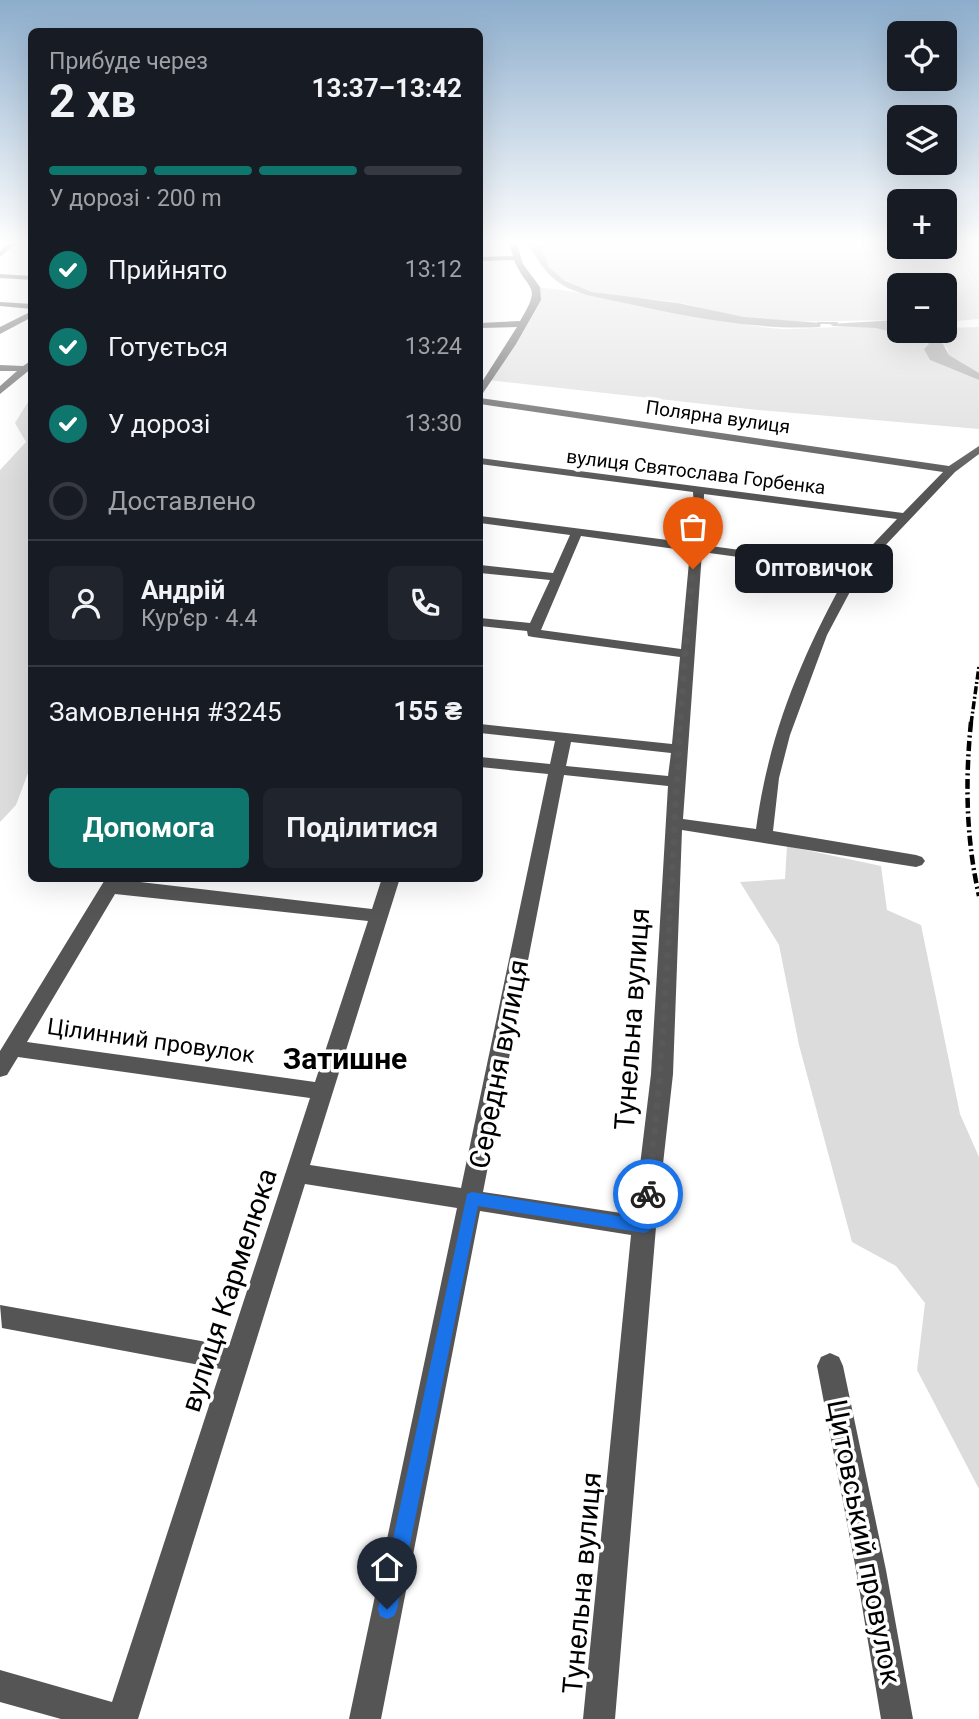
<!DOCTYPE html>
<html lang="uk">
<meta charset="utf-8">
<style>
:root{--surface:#171b24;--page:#20242c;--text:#f1f3f6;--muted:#9ea1a6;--line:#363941;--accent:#0f766e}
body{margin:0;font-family:Roboto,sans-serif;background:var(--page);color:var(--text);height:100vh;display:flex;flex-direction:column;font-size:26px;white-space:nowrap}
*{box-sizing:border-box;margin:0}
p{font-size:23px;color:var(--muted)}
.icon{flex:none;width:38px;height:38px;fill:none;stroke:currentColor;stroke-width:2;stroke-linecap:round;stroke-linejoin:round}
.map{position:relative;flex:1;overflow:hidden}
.side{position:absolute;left:28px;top:28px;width:455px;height:854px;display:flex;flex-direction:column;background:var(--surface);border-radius:10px;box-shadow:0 7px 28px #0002}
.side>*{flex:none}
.buttons{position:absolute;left:887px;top:21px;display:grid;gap:14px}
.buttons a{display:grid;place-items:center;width:70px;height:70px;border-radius:10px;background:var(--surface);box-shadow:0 7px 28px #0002;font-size:35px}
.pin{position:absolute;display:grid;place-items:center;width:60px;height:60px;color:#fff;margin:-72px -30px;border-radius:50% 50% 50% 0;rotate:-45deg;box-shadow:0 0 7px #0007}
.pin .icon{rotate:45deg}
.courier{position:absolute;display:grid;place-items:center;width:70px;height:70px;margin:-35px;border:5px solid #1a73e8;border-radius:50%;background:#fff;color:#222;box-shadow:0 2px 9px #0007}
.bubble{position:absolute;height:49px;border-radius:10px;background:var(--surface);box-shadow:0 7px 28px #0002;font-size:23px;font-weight:700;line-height:49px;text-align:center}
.head em{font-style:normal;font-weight:700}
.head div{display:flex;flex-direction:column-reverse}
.head{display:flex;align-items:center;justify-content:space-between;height:119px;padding:0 21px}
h1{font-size:46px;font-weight:700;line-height:52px}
.bar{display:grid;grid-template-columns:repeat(4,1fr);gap:10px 7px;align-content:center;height:84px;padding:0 21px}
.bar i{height:9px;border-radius:5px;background:var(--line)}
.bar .selected{background:var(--accent)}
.bar p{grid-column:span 4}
.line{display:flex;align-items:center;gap:18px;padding:0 21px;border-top:2px solid var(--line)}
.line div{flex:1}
.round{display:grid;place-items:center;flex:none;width:74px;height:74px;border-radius:10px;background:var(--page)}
ol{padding:0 21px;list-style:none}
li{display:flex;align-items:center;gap:21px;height:77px}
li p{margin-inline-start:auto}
li .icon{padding:7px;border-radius:50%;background:var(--accent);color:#fff;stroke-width:4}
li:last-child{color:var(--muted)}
li i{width:38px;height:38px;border:4px solid var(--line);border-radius:50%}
.button{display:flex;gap:14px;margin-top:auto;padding:14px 21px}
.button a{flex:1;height:80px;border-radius:10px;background:var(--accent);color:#fff;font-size:28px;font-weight:700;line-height:80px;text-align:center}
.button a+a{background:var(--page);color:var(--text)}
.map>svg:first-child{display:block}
.green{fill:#dcdcdc}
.water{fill:#a3a3a3}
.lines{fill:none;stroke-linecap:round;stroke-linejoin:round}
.stream{stroke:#a3a3a3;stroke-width:2}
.minor{fill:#555;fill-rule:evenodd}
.rail-far1{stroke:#000;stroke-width:3.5;stroke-dasharray:8 2.5 2 2.5;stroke-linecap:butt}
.rail{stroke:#000;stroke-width:4.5;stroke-dasharray:10 3.5 2 3.5;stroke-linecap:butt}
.route{fill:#1a73e8}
.done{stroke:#595959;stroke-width:7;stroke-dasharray:0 12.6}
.labels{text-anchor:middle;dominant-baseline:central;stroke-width:7;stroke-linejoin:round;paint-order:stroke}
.far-street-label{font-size:19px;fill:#000;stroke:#fff}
.street-label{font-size:23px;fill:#000;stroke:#fff}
.near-street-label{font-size:28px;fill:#000;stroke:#fff}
.district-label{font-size:30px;font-weight:bold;fill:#000;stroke:#fff}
</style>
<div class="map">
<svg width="979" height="1719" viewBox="0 0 979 1719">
<rect width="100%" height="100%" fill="#fff"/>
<g class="green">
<path d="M539,244H899L900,247H945V244H979V319L945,322V285H900L899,320C847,320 798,324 745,317C721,314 699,306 676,302C629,294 554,304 539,244Z"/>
<path d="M536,287C594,293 652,307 709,317C733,322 758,328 783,329C822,330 897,317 929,345L930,360L979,380V429L758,410L488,380L535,305Z"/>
<path d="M979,327V373L949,355L947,348L931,334L933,331H945V328Z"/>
<path d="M31,397V765L16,805L0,822V470L26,442L15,423Z"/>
<path d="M787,846L881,866L887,910L921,925L960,1114L979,1157V1489L917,1370L925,1303L896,1266L852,1242L799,1045L779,945L740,882L785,879Z"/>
</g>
<g class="water">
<path d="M528,244H539L549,267L565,281L592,292L678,303L744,317L821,323L820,327C743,331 663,311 587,295C553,285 545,272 528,244Z"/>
<path d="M897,320H899L900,331H933L931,334L943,344L949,355L979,373V380L930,360L924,349L929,344L923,340L876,328L833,326L830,324Z"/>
</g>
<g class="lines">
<path class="stream" d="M818,323H837"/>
<g class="minor">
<path d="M7,244H15L0,257V251Z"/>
<path d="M509,244H517L523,264L540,287L541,300L516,344L483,393L480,394V385L517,327L480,328V323L520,321C543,283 528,293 514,260L480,261V257L513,256Z"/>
<path d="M0,274L32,276V280L0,278Z"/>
<path d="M0,302L32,304V309L0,306Z"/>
<path d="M32,311V317L0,334V327Z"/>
<path d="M32,360V368L0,394V386L17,371H0V365L23,366Z"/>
<path d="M480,398L949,466L979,446V454L955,472L861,571L827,635L790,735L779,778L773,831L916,855L922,857L925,861L922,865L916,867L682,830L673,1074L656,1227L615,1719H583L631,1235L480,1211L381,1719H349L457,1208L305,1184L138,1719H61L0,1702V1670L112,1702L221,1369L2,1328L0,1305L229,1346L310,1098L18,1057L7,1075L0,1077V1051L106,878L372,909L382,878H400L310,1165L461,1188L548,774L480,767V757L550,764L555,741L480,733V724L672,744L680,657L533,637L528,636L527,631L480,626V618L530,623L550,580L480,573V565L553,573L570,535L480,523V516L691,543L694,507L693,492L480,464V458L903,513L943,472L480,404ZM704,494L897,519L853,565L703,545ZM581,536L690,551L681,649L541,630ZM702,552L848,572C802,656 769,732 756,829L683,819ZM571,742L671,753L668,776L566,766ZM564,775L668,786L651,1074L634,1215L483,1192ZM115,894L368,921L315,1082L27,1042Z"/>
<path d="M830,1353L839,1357L843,1366L886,1570L913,1719H881L856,1570L817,1366L821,1357Z"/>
</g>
<path class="rail-far1" d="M971,724L979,666"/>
<path class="rail" d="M971,722C965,781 966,838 979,896"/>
</g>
<linearGradient id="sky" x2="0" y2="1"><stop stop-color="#8cadcc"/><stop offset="0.5" stop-color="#fff"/><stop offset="1" stop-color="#fff" stop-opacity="0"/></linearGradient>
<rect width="979" height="485" fill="url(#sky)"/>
<path class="route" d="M648,1188L655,1194L652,1227L649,1231L644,1233L478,1206L397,1609L394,1616L387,1619L380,1616L378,1609L467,1194L472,1192L637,1219L640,1194Z"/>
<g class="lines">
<path class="done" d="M648,1194C673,987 671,777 693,569"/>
</g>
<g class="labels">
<g class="far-street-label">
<text transform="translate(718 417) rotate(8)">Полярна вулиця</text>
<text transform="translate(696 472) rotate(7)">вулиця Святослава Горбенка</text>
</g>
<g class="street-label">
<text transform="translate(151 1041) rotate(8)">Цілинний провулок</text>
</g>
<g class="near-street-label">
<text transform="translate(632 1019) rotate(-86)">Тунельна вулиця</text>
<text transform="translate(499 1064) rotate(-79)">Середня вулиця</text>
<text transform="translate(229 1290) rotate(-72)">вулиця Кармелюка</text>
<text transform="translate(864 1542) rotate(79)">Цитовський провулок</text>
<text transform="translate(582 1583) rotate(-85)">Тунельна вулиця</text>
</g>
<g class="district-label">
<text x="345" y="1058">Затишне</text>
</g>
</g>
</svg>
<div class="buttons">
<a><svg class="icon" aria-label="locate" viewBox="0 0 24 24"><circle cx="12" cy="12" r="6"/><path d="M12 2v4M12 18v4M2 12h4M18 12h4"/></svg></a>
<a><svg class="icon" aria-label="layers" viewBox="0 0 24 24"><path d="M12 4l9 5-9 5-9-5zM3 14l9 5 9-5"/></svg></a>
<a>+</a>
<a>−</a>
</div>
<div class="pin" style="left:693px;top:569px;background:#ea580c"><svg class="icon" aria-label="bag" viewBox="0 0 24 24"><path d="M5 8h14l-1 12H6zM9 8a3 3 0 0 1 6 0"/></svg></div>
<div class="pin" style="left:387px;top:1609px;background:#1f2937"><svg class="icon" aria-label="home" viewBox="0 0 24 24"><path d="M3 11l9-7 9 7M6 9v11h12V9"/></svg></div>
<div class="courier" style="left:648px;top:1194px"><svg class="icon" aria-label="bike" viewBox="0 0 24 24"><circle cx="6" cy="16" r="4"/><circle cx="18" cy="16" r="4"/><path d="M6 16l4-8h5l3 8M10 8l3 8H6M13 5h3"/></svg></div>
<div class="bubble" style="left:735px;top:544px;width:158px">Оптовичок</div>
<section class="side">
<div class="head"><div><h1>2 хв</h1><p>Прибуде через</p></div><em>13:37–13:42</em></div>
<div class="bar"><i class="selected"></i><i class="selected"></i><i class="selected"></i><i></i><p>У дорозі · 200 m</p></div>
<ol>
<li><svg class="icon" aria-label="check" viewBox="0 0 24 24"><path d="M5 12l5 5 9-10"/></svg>Прийнято<p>13:12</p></li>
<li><svg class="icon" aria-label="check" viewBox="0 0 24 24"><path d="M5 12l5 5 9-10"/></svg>Готується<p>13:24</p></li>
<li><svg class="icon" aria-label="check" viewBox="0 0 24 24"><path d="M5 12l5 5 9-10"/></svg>У дорозі<p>13:30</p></li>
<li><i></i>Доставлено</li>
</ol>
<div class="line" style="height:126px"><a class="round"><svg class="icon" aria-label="person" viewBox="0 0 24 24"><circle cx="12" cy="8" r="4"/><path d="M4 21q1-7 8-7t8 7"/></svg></a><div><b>Андрій</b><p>Кур’єр · 4.4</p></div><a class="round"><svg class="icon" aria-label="phone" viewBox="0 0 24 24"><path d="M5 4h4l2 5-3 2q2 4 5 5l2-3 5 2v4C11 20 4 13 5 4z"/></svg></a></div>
<div class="line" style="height:91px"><div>Замовлення #3245</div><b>155 ₴</b></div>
<div class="button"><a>Допомога</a><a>Поділитися</a></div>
</section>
</div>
